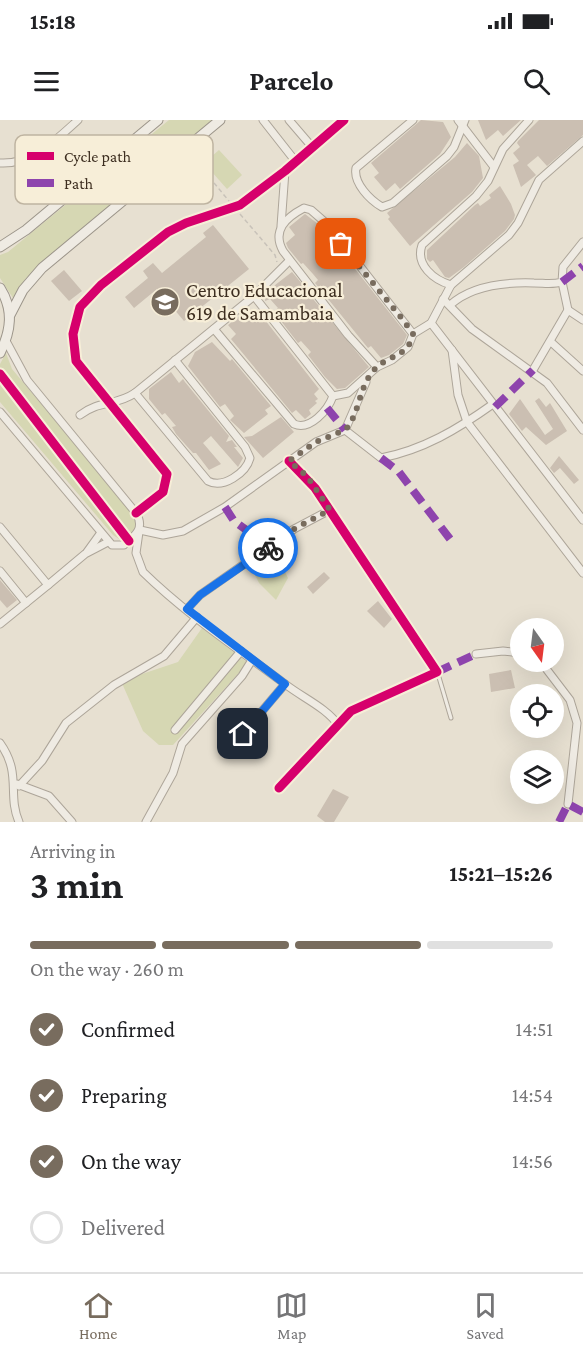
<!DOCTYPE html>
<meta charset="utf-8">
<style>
:root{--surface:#fff;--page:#f6f6f6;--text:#202124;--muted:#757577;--line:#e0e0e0;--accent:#786c5e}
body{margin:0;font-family:"Crimson Pro",serif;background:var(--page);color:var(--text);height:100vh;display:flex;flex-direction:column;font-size:22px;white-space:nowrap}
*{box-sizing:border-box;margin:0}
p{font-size:20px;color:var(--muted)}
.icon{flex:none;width:33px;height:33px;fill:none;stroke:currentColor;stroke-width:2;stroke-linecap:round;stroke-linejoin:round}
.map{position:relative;height:702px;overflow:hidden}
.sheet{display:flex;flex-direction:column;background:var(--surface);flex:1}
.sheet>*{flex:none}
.needle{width:39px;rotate:166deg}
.controls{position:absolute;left:510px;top:498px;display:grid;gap:12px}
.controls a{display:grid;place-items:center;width:54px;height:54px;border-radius:50%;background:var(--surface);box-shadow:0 6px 24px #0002;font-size:30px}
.pin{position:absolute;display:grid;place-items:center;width:51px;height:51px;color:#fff;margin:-26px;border-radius:12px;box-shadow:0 3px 9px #0006}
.courier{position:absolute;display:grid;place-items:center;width:60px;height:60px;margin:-30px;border:4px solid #1a73e8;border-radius:50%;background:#fff;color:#222;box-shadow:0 2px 8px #0007}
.summary em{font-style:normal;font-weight:700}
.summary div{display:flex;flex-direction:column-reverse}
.summary{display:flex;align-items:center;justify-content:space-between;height:102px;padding:0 30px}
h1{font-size:39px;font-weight:700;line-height:45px}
.bar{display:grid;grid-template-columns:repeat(4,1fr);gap:9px 6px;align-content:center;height:72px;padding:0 30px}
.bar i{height:8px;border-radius:4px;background:var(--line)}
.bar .active{background:var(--accent)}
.bar p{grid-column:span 4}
ol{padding:0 30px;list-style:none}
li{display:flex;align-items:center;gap:18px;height:66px}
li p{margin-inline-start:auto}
li .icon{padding:6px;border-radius:50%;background:var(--accent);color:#fff;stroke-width:4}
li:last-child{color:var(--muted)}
li i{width:33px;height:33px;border:3px solid var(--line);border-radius:50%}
.status{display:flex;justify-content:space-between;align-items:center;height:42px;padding:0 30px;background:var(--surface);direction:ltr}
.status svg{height:16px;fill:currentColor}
header{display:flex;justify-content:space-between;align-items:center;height:78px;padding:0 30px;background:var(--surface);font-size:27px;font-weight:700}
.tab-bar{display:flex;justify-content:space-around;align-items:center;height:84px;border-top:2px solid var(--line);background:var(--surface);font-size:16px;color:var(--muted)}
.tab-bar a{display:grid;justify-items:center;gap:3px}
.tab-bar .active{color:var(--accent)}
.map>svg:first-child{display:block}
.green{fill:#d6d7b3}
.building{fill:#cbbfb2}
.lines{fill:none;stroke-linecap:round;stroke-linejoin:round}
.lane-casing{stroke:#ada599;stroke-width:5}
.street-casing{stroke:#ada599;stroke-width:9}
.secondary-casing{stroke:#9c958a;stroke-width:11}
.path{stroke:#c8c2b9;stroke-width:1.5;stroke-dasharray:4.5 3;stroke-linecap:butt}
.lane{stroke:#efebe3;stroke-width:3}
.street{stroke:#efebe3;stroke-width:7}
.secondary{stroke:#efebe3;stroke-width:9}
.quiet{stroke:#8e44ad;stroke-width:8;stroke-dasharray:15 8;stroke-linecap:butt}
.cycleway-casing{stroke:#f7eed8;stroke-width:13}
.cycleway{stroke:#d6006c;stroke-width:9}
.done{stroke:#786c5e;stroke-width:6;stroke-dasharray:0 10.8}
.route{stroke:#1a73e8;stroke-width:8}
.labels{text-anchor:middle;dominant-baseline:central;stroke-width:4.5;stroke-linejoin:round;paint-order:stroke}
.poi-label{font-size:20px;fill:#3d2e20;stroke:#f7eed8;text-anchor:start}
.key{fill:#f7eed8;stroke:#bfb4a1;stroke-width:1.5}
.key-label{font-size:16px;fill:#3d2e20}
</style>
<div class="status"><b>15:18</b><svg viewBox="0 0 49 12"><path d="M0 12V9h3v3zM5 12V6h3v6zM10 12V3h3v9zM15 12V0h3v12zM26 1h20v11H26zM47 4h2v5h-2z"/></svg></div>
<header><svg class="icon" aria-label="menu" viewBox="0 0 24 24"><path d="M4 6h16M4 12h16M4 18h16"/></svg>Parcelo<svg class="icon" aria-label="search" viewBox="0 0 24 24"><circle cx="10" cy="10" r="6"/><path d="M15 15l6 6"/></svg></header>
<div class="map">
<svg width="583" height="702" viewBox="0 0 583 702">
<rect width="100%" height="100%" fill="#e7e0d1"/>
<g class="green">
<path d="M169,0H216L26,158L13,178L0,158V135L8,132Z"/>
<path d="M219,30L242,55L227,69L204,43Z"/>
<path d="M6,233L12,249L135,396V412L122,421L113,415L0,282V244Z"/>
<path d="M275,431L288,458L276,480L259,463L251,447Z"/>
<path d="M202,508L248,543L173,625H159L143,611L121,561L178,542Z"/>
</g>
<g class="building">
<path d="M421,0L443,2L451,17L440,34L400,69L395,63L386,71L374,57L379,53L371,43Z"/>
<path d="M478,0H521L503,16L498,10L486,20Z"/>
<path d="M539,0H583V15L547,46L538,36L527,45L536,55L521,67L513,45L519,41L513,33L520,27L517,23L518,21Z"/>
<path d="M467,23L479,36L483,58L472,72L410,126L388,99L390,97L387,93L455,37Z"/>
<path d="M500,66L511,84L515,95L514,99L505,111L464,147L449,158L445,157L433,140L430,142L427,139V130L475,85L478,83L480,86L491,78L489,75Z"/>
<path d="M305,94L322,107L332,123L341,131L407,215L403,224L389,235L381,238L371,226L368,228L315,163L318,160L313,154L303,143L301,144L288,128L286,123L295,115L289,107Z"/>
<path d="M213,105L249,149L184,201L157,169L134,188L125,177L148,158L143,151L153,143L162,153L206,117L203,113Z"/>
<path d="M64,150L82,171L69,181L51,161Z"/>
<path d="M292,152L303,165L298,169L305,178L309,174L369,247L345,268L337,269L325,257L308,235L311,232L301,221L298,223L274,192L278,188L270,179L265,181L266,172Z"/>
<path d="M254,190L265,200L319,269L314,274L318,279L315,281L317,283L309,290L311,294L305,299L296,290L292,293L231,219L236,214L228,205L243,193L246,197Z"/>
<path d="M212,222L230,241L232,239L271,286L265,290L268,294L244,313L230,300L234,296L225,284L220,287L188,246L195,232Z"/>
<path d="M171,252L179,263L183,259L185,262L229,316L226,322L232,320L237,327H234L243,338L238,347L211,316L203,323L221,344L209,350L196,333H193L176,314L172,307L176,306L165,293L162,295L149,279V269Z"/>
<path d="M539,278L546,287L550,283L567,311L546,325L526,307L522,311L509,294L520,279L545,315L553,309L535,281Z"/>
<path d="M281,297L294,312L263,338L244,317L252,316Z"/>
<path d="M559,336L579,360L574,364L560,348L554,353L550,348Z"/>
<path d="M324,452L330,458L313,474L307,467Z"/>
<path d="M0,460L17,480L7,488L0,480Z"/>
<path d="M378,481L392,499L384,508L367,491Z"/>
<path d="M511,550L515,568L491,572L489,554Z"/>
<path d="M333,669L349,677L334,702H325L317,696Z"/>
</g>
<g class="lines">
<g class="lane-casing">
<path id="lane" d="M438,554L451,598"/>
</g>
<g class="street-casing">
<g id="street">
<path d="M263,0L296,42"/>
<path d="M289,0L313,28"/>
<path d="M413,0L356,48C353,63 370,80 382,87L393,83L447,36L454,27L465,0"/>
<path d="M458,0L494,47"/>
<path d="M0,43C31,45 56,20 78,0"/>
<path d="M281,106L285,51"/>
<path d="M451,165C434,160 415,145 422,125L476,76L488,61L503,29L529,0"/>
<path d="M443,179L472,209L547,263L583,310"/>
<path d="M450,185C471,166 505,162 534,163C544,163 552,165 562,162L563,147L583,122"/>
<path d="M568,190L583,200"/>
<path d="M431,203L583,400"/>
<path d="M214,209L294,304C310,311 328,290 333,276L254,176"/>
<path d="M551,222L583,251"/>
<path d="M452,230L458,275L467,302L583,453"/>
<path d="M377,247L348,215L283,131C272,111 285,98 304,88L311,90L327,104L413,214"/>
<path d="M533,250L568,190L562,162"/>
<path d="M135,273L208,361C223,369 246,353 250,338L245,327L175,240"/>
<path d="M333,276L348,273L377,247L392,240L408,227L413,214L431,203L451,165L509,115L518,103L539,60L583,21"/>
<path d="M0,292L112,425H124C136,415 145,408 136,393L27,260L6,221"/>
<path d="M80,295C100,280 116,286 135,273L254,176L289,141"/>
<path d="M345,310L381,338C423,330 458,309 493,284"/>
<path d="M136,393L163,372L167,354L76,241L73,214L80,187L101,165L168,112L186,103L240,85L285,51L344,0"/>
<path d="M0,407L48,465L85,434L108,422"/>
<path d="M140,410L163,415L183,411L225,387L316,322L345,310L366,262"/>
<path d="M139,412L136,433L143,452C186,494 237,528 285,564C303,578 327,588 339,606"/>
<path d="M87,432L100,414"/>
<path d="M0,451L26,483"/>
<path d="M187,489L200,475L294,409L330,390"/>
<path d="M0,504L48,465"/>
<path d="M476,534L503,531L520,533"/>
<path d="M541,542L570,580L577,603L568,684"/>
<path d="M175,610L241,531"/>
<path d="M0,623C22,654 7,674 19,702"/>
<path d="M229,630L285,564"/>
<path d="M17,664L49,676L72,702"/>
<path d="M19,666L42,641L66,603L114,565L164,536L197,497"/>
<path d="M279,668L351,591L437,552L315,368L289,341"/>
<path d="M146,702L173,653L182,624L242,556L252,540"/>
</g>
</g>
<g class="secondary-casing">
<g id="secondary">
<path d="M0,127L26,110L158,0"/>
<path d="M0,168C14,190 11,211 0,233"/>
<path d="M10,195L23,170L42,148L220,0"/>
</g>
</g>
<g class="path">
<path d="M190,34L229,81"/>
<path d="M240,94L275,135L277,142"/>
</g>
<use href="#lane" class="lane"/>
<use href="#street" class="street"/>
<use href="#secondary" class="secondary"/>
<g class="quiet">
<path d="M562,162L583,146"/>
<path d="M495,287L533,250"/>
<path d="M327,288L345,310"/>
<path d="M381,338L399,352L450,419"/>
<path d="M225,387L234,401L256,417"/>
<path d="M437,552L476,534"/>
<path d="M559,702L568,684L583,692"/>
</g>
<g class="cycleway-casing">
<g id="cycleway">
<path d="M0,254L129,421"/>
<path d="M136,393L163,372L167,354L76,241L73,214L80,187L101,165L168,112L186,103L240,85L285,51L344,0"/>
<path d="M279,668L351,591L437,552L315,368L289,341"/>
</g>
</g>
<use href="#cycleway" class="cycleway"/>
</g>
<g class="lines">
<path class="done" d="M268,428L294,409L330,390L307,356L289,341L316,322L345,310C361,293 358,264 377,247C390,235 409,236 413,214L404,201L341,124"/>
<path class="route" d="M243,614L285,564L187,489L200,475L268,428"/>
</g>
<defs>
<g id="school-disc" transform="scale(1.5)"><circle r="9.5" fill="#786c5e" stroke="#f7eed8"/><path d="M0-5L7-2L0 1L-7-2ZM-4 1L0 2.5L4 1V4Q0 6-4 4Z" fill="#fff"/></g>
</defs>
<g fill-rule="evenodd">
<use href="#school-disc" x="165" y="182"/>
</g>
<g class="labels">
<g class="poi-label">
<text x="186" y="170">Centro Educacional<tspan x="186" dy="23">619 de Samambaia</tspan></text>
</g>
</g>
<rect x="15" y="15" width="198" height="69" rx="9" class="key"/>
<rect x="27" y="32" width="27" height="8" fill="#d6006c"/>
<rect x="27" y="59" width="27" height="8" fill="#8e44ad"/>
<g class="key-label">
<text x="64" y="42">Cycle path</text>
<text x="64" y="69">Path</text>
</g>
</svg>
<div class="controls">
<a><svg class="needle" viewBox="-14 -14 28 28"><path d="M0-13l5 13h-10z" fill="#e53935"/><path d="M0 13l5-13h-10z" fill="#757577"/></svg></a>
<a><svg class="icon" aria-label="locate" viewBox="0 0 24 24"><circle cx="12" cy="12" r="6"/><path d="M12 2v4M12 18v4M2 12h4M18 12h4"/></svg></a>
<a><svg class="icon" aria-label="layers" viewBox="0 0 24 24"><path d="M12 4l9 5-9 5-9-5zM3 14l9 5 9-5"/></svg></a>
</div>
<div class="pin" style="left:341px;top:124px;background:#ea580c"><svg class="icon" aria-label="bag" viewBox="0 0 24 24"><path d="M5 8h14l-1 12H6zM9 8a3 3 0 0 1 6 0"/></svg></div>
<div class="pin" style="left:243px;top:614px;background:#1f2937"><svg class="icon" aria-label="home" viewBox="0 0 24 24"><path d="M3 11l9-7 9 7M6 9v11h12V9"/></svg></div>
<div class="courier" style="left:268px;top:428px"><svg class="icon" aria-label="bike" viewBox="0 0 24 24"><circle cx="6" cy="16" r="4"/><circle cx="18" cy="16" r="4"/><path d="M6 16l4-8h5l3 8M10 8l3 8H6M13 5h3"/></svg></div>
</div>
<section class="sheet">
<div class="summary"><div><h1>3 min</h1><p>Arriving in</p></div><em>15:21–15:26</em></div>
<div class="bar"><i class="active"></i><i class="active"></i><i class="active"></i><i></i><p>On the way · 260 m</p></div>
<ol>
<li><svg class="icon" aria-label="check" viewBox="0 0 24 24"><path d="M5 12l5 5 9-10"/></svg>Confirmed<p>14:51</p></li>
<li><svg class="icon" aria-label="check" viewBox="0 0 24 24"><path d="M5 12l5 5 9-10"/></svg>Preparing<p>14:54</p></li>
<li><svg class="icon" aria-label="check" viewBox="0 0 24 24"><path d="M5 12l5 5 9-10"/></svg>On the way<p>14:56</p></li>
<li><i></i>Delivered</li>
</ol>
</section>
<nav class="tab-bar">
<a class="active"><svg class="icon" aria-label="home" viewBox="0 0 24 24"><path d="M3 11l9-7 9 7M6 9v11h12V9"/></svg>Home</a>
<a><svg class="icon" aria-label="map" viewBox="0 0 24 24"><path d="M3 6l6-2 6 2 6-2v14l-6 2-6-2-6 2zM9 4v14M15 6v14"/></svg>Map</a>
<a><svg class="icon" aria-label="saved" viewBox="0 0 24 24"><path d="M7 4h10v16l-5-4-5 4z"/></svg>Saved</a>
</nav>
